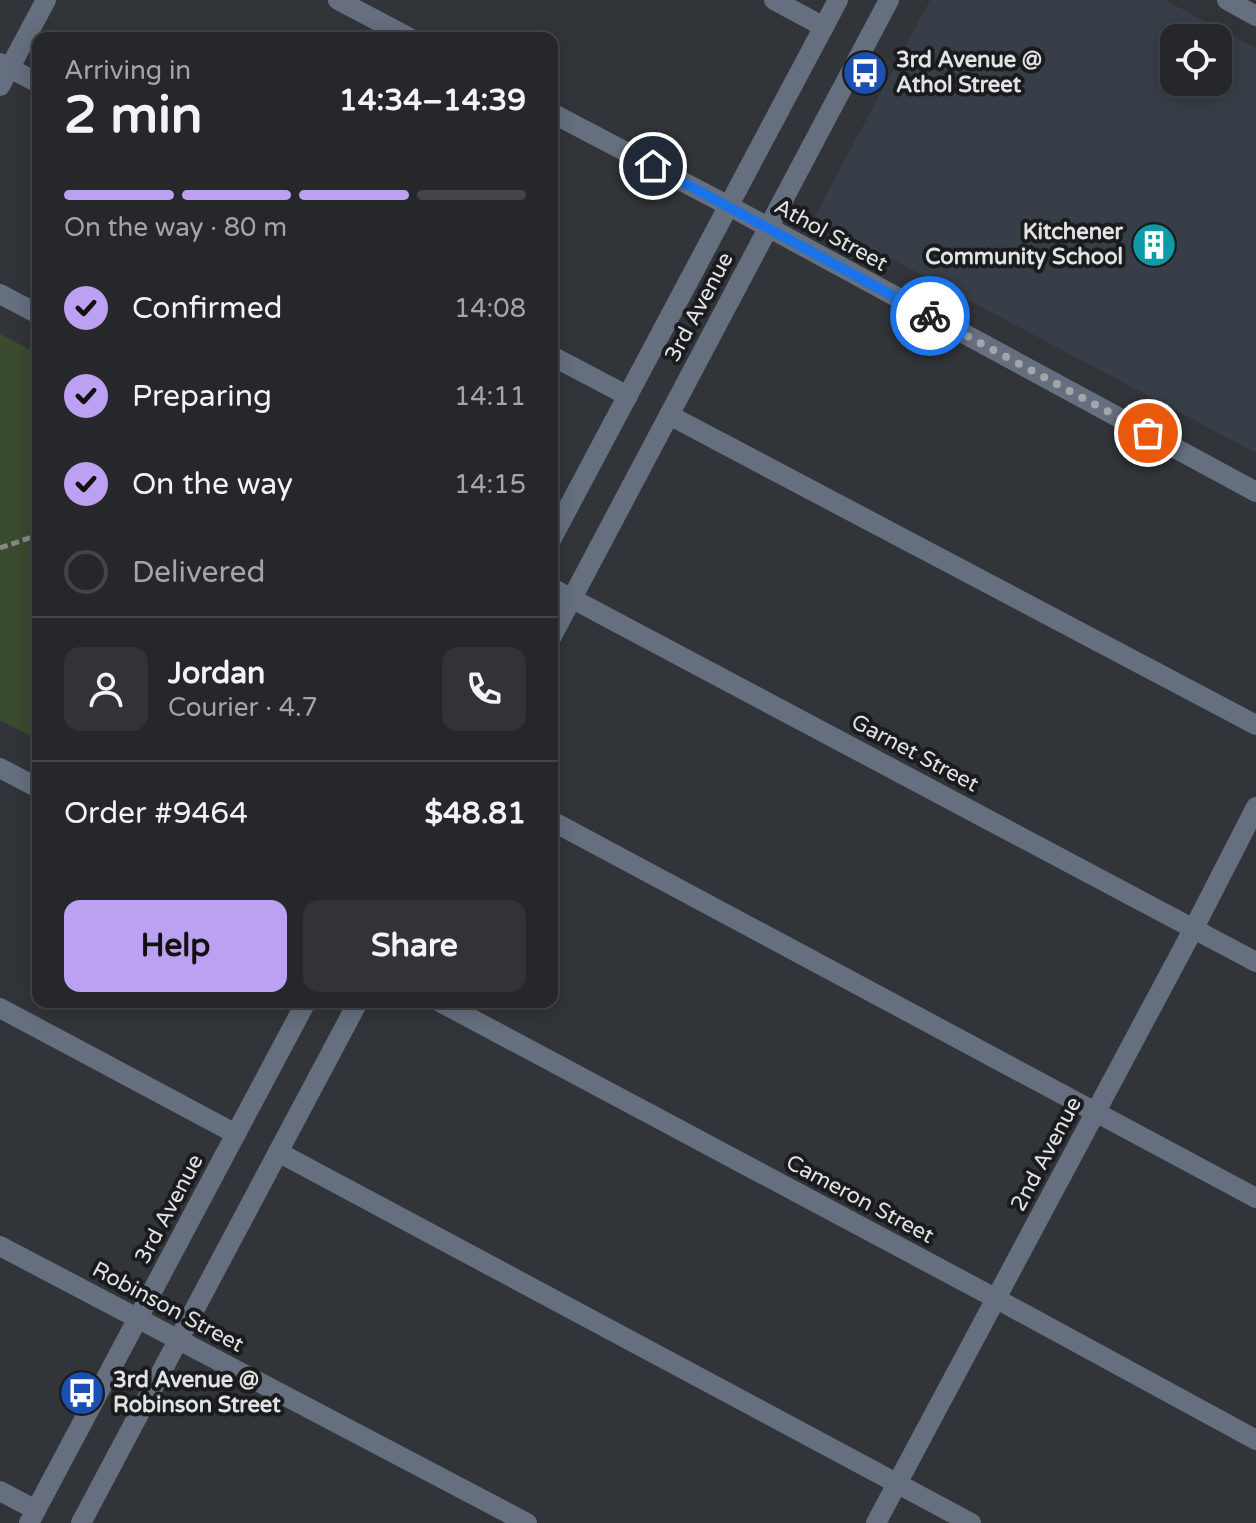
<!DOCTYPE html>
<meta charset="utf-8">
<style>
:root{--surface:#25272a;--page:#313336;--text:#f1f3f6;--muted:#a3a5a8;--line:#424447;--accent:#bca0f2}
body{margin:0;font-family:"Varela Round",sans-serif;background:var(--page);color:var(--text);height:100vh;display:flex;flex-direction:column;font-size:30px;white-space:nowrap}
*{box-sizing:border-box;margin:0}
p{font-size:26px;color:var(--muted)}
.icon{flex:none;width:44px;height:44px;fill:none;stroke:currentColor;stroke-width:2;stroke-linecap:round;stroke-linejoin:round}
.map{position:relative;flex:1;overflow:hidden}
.sheet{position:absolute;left:32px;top:32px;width:526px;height:976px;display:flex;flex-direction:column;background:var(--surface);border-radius:16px;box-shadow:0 4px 20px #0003,0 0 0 2px var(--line)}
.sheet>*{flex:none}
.controls{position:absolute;left:1160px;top:24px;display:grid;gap:16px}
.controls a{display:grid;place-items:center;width:72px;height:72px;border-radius:16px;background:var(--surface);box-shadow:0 4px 20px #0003,0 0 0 2px var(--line);font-size:40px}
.pin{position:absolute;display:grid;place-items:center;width:68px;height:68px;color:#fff;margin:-34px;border:4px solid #fff;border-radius:50%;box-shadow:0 2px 8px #0007}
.courier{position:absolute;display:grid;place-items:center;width:80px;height:80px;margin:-40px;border:6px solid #1a73e8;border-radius:50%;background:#fff;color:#222;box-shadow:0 2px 10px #0007}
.head em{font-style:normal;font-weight:700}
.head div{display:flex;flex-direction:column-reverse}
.head{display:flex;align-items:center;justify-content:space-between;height:136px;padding:0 32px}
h1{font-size:52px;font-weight:700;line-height:60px}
.bar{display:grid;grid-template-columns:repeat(4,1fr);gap:12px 8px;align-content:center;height:96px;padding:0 32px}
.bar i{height:10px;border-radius:6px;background:var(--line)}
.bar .active{background:var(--accent)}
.bar p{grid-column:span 4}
.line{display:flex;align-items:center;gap:20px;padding:0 32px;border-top:2px solid var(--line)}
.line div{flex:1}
.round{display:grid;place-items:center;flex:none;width:84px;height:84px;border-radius:16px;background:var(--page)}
ol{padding:0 32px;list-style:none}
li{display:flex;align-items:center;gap:24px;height:88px}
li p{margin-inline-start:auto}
li .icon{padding:8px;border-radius:50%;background:var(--accent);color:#111;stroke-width:4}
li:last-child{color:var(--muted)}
li i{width:44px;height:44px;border:4px solid var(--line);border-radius:50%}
.primary-button{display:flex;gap:16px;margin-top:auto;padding:16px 32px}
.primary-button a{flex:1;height:92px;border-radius:16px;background:var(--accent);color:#111;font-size:32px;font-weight:700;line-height:92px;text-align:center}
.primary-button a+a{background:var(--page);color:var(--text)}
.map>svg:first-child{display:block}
.built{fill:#373e47;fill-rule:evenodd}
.green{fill:#3a4b2f}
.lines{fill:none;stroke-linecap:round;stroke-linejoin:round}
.path{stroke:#85878a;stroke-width:5;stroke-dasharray:8 4;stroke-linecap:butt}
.minor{stroke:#666f7f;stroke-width:20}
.done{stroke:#a3a5a8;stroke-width:8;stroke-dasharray:0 14.4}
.route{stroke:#1a73e8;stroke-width:10}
.labels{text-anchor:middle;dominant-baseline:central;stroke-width:8;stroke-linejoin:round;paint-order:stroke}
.poi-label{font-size:22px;font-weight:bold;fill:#e0e2e4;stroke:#1a1b1d;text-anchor:start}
.street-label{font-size:22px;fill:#e0e2e4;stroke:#1a1b1d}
</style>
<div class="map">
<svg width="1256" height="1523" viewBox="0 0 1256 1523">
<rect width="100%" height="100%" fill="#313438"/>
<path class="built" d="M930,0H1165L1256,48V453L814,218ZM1174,38H1218V82H1174Z"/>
<path class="green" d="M0,334L38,354V740L0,720Z"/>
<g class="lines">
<path class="path" d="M0,548L38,535"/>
<g class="minor">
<path d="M338,0L410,38"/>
<path d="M774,0L824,27"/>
<path d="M1227,0L1256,16"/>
<path d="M0,63L38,83"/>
<path d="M0,86L46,0"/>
<path d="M552,113L729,206L1256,492"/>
<path d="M0,294L38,314"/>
<path d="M552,356L628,396"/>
<path d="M669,415L1256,725"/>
<path d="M552,538L838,0"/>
<path d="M552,588L1256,962"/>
<path d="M552,636L889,0"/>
<path d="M0,768L38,788"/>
<path d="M552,821L1256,1198"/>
<path d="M440,1002L995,1298L1256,1440"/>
<path d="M0,1008L236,1134"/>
<path d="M278,1152L971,1523"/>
<path d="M0,1246L527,1523"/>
<path d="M0,1491L36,1510"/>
<path d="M29,1523L306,1002"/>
<path d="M81,1523L358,1002"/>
<path d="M876,1523L1194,928L1256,807"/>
</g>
</g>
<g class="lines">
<path class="done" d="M930,316L1148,433"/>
<path class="route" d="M653,166L930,316"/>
</g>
<defs>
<g id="bus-disc" transform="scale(2.3)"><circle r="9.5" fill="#1a4fb4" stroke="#1a1b1d"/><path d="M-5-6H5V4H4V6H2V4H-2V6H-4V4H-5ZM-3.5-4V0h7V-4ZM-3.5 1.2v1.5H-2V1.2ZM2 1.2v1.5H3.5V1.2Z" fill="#fff"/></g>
<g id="building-disc" transform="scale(2.3)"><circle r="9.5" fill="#0f9aa8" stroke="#1a1b1d"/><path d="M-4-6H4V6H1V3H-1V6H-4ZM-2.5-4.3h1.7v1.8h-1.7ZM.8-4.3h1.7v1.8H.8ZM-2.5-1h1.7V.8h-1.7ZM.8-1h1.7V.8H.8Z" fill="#fff"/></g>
</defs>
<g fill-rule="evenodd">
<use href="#bus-disc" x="865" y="73"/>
<use href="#building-disc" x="1154" y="245"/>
<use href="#bus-disc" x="82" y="1393"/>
</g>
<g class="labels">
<g class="poi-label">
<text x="896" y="60">3rd Avenue @<tspan x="896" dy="25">Athol Street</tspan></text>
<text x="1123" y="232" text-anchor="end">Kitchener<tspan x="1123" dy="25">Community School</tspan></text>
<text x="113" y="1380">3rd Avenue @<tspan x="113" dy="25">Robinson Street</tspan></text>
</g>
<g class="street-label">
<text transform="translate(831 235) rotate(29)">Athol Street</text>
<text transform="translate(699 307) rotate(-62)">3rd Avenue</text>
<text transform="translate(915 753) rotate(28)">Garnet Street</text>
<text transform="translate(1046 1154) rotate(-62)">2nd Avenue</text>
<text transform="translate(860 1199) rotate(28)">Cameron Street</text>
<text transform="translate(169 1209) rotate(-62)">3rd Avenue</text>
<text transform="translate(168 1307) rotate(28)">Robinson Street</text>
</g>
</g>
</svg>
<div class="controls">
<a><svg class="icon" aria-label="locate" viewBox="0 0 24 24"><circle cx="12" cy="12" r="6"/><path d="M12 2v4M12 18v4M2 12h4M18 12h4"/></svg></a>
</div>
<div class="pin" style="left:1148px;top:433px;background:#ea580c"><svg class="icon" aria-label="bag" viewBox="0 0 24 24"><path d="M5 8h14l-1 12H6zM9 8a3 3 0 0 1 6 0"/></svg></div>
<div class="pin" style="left:653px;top:166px;background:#1f2937"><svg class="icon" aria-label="home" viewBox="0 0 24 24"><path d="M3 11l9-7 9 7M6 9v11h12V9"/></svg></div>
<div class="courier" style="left:930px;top:316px"><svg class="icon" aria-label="bike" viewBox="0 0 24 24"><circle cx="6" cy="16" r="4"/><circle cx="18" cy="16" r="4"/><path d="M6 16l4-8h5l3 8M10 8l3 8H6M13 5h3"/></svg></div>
<section class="sheet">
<div class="head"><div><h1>2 min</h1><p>Arriving in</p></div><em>14:34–14:39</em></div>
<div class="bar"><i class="active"></i><i class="active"></i><i class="active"></i><i></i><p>On the way · 80 m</p></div>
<ol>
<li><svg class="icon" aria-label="check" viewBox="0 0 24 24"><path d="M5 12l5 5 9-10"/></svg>Confirmed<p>14:08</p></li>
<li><svg class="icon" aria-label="check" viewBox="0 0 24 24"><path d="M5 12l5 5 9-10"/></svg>Preparing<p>14:11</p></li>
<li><svg class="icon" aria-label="check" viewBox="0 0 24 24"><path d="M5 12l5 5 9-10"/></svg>On the way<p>14:15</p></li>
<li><i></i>Delivered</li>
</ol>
<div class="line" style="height:144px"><a class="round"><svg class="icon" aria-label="person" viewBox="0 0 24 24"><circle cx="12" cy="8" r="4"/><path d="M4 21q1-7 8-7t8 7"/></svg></a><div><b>Jordan</b><p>Courier · 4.7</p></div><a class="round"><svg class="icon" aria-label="phone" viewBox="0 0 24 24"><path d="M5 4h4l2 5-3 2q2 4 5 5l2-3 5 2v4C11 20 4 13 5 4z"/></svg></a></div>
<div class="line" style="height:104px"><div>Order #9464</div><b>$48.81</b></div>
<div class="primary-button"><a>Help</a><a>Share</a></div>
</section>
</div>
